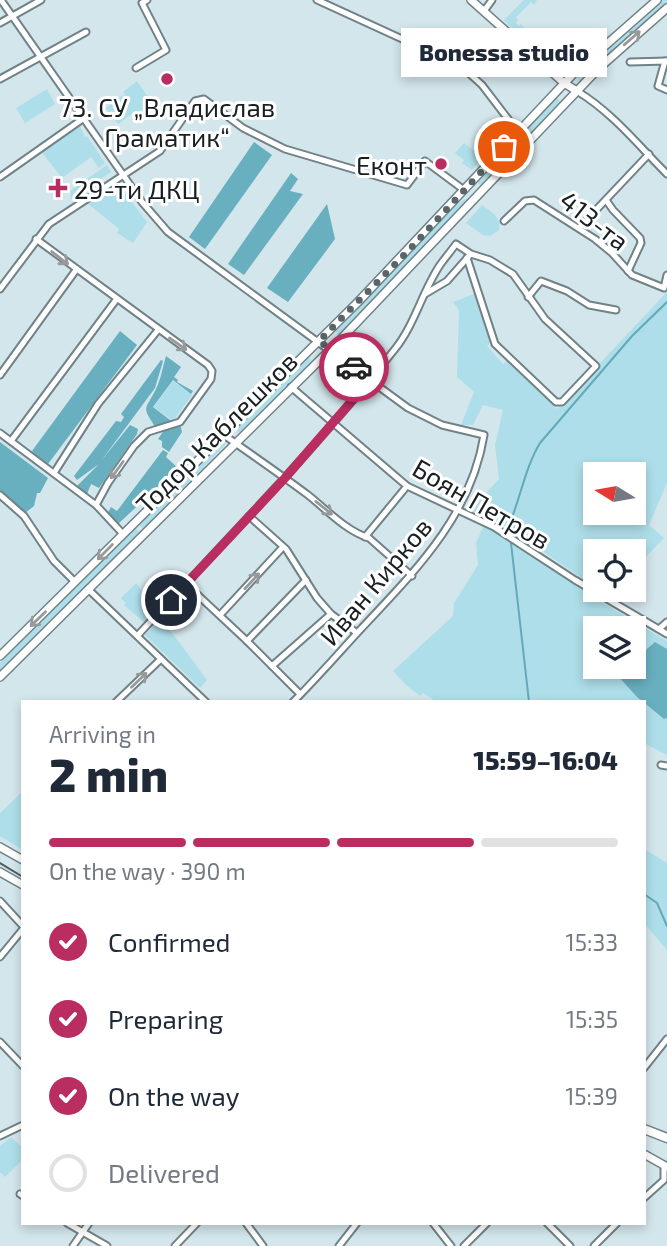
<!DOCTYPE html>
<meta charset="utf-8">
<style>
:root{--surface:#fff;--page:#f6f6f7;--text:#1f2937;--muted:#747a83;--line:#e0e1e3;--accent:#b92d61}
body{margin:0;font-family:"Exo 2",sans-serif;background:var(--page);color:var(--text);height:100vh;display:flex;flex-direction:column;font-size:26px;white-space:nowrap}
*{box-sizing:border-box;margin:0}
p{font-size:23px;color:var(--muted)}
.icon{flex:none;width:38px;height:38px;fill:none;stroke:currentColor;stroke-width:2;stroke-linecap:round;stroke-linejoin:round}
.map{position:relative;flex:1;overflow:hidden}
.sheet{position:absolute;left:21px;top:700px;width:625px;height:525px;display:flex;flex-direction:column;background:var(--surface);border-radius:0px;box-shadow:0 4px 10px #0003}
.sheet>*{flex:none}
.needle{width:46px;rotate:281deg}
.buttons{position:absolute;left:583px;top:462px;display:grid;gap:14px}
.buttons a{display:grid;place-items:center;width:63px;height:63px;border-radius:0px;background:var(--surface);box-shadow:0 4px 10px #0003;font-size:35px}
.pin{position:absolute;display:grid;place-items:center;width:60px;height:60px;color:#fff;margin:-30px;border:4px solid #fff;border-radius:50%;box-shadow:0 2px 7px #0007}
.courier{position:absolute;display:grid;place-items:center;width:70px;height:70px;margin:-35px;border:5px solid #b92d61;border-radius:50%;background:#fff;color:#222;box-shadow:0 2px 9px #0007}
.bubble{position:absolute;height:49px;border-radius:0px;background:var(--surface);box-shadow:0 4px 10px #0003;font-size:23px;font-weight:800;line-height:49px;text-align:center}
.headline em{font-style:normal;font-weight:800}
.headline div{display:flex;flex-direction:column-reverse}
.headline{display:flex;align-items:center;justify-content:space-between;height:119px;padding:0 28px}
h1{font-size:46px;font-weight:800;line-height:52px}
.bar{display:grid;grid-template-columns:repeat(4,1fr);gap:10px 7px;align-content:center;height:84px;padding:0 28px}
.bar i{height:9px;border-radius:5px;background:var(--line)}
.bar .active{background:var(--accent)}
.bar p{grid-column:span 4}
ol{padding:0 28px;list-style:none}
li{display:flex;align-items:center;gap:21px;height:77px}
li p{margin-inline-start:auto}
li .icon{padding:7px;border-radius:50%;background:var(--accent);color:#fff;stroke-width:4}
li:last-child{color:var(--muted)}
li i{width:38px;height:38px;border:4px solid var(--line);border-radius:50%}
.map>svg:first-child{display:block}
.green{fill:#aedee9;fill-rule:evenodd}
.forest{fill:#68afbf}
.lines{fill:none;stroke-linecap:round;stroke-linejoin:round}
.stream{stroke:#63a9b9;stroke-width:2}
.minor-casing{stroke:#708286;stroke-width:9}
.major-casing{stroke:#708286;stroke-width:10}
.highway-casing{stroke:#708286;stroke-width:11}
.minor{stroke:#fff;stroke-width:5}
.major{stroke:#fff;stroke-width:7}
.highway{stroke:#fff;stroke-width:8}
.tram{stroke:#4f5a5d;stroke-width:2}
.oneway{stroke:#979a9b}
.done{stroke:#596568;stroke-width:7;stroke-dasharray:0 12.6}
.route{stroke:#b92d61;stroke-width:9}
.poi-dot{fill:#b92d61;stroke:#fff;stroke-width:2.5}
.labels{text-anchor:middle;dominant-baseline:central;stroke-width:6;stroke-linejoin:round;paint-order:stroke}
.poi-label{font-size:26px;fill:#181f21;stroke:#fff}
.street-label{font-size:26px;fill:#181f21;stroke:#fff}
</style>
<div class="map">
<svg width="667" height="1246" viewBox="0 0 667 1246">
<rect width="100%" height="100%" fill="#d3e6eb"/>
<g class="green">
<path d="M524,0H537L534,5L531,2L516,17L518,20L516,23L519,26L521,24L528,32L526,34L521,32V29L517,32L504,20Z"/>
<path d="M662,0H667V3L580,81L576,77Z"/>
<path d="M137,81L158,111L143,121L136,111L118,124L106,108L123,95L131,104L123,92Z"/>
<path d="M47,89L55,104L25,123L16,108Z"/>
<path d="M556,97L560,101L481,186L477,182Z"/>
<path d="M79,124L85,137L87,136L105,163L99,168L91,157L62,178L40,150Z"/>
<path d="M464,143L482,157L472,170L462,163L464,160L455,153Z"/>
<path d="M107,165L111,172L83,191L81,190L82,192L71,199L70,191Z"/>
<path d="M117,182L147,222L133,243L117,233L119,229L87,203Z"/>
<path d="M465,199H469L339,335L335,331L455,206Z"/>
<path d="M482,205C491,212 502,217 499,230L490,236L483,235L466,223Z"/>
<path d="M667,289V483L649,525L664,538L634,569V551H595V587L502,524L470,510L499,479L495,445L503,410L483,405L473,425H461L474,392L457,377L459,310L453,302L474,294L490,343L487,346L503,364L507,361L557,409L666,293ZM595,474H634V513H595Z"/>
<path d="M309,357L312,361L239,433L235,429Z"/>
<path d="M173,381L192,395L173,421L154,407Z"/>
<path d="M223,441L226,444L144,529L139,525Z"/>
<path d="M484,525L588,594L667,641V649L655,642L634,660V628H595V667H625L616,675L643,702H437L423,693L420,696L406,685L393,671L453,616L454,603L478,565L476,543Z"/>
<path d="M136,528L140,533L0,671V663Z"/>
<path d="M136,583L156,610L145,623L124,605L126,603L121,598Z"/>
<path d="M161,618L207,680L200,688L145,635Z"/>
<path d="M644,703L664,719L667,718V755L644,743Z"/>
<path d="M23,791V850L0,836V813Z"/>
<path d="M644,849L667,863V950L644,923Z"/>
<path d="M11,1137L23,1148V1159L5,1177L0,1172V1146Z"/>
</g>
<g class="forest">
<path d="M254,142L272,155L205,249L189,237Z"/>
<path d="M291,173L298,179L290,191L303,194L244,275L228,264Z"/>
<path d="M327,204L335,239L288,302L267,288Z"/>
<path d="M120,331L137,345L48,464L39,460L32,451Z"/>
<path d="M166,356L181,367L174,377L178,380L177,382L193,391L191,394L173,380L153,407L174,423L156,428C141,405 145,411 156,389C161,379 163,366 166,356Z"/>
<path d="M161,360L163,361L155,388L101,461L130,425L138,429L137,434L99,488L91,484L87,494L75,488L99,464L77,480L74,476L116,421L121,422L124,417L121,414Z"/>
<path d="M180,424L182,432L169,452L162,447V441L158,439L167,426Z"/>
<path d="M0,442L48,478L40,493H37L34,506L25,513L0,491Z"/>
<path d="M163,450L168,453L166,457L178,468L117,525L107,514L111,507L117,511Z"/>
<path d="M655,642L667,649V718L664,719L637,697L616,674L625,667H634V660Z"/>
</g>
<g class="lines">
<g class="stream">
<path d="M514,534L515,530L511,520C521,495 526,466 540,443L632,336L667,302"/>
<path d="M511,543L529,702"/>
<path d="M644,894L657,903L667,926"/>
</g>
<g class="minor-casing">
<g id="minor">
<path d="M1,0L142,202L168,232L408,408L442,425L484,435C471,517 413,573 359,631C337,655 316,679 293,702"/>
<path d="M317,0L461,66L482,85L518,132"/>
<path d="M484,11L492,0"/>
<path d="M0,23L41,0"/>
<path d="M665,61L658,86L667,90"/>
<path d="M630,62L667,61"/>
<path d="M136,68L166,50L142,3L147,0"/>
<path d="M0,79L86,32"/>
<path d="M577,91C613,113 638,145 667,174"/>
<path d="M0,177L84,118"/>
<path d="M606,200L613,210L640,238L641,243L628,271"/>
<path d="M504,221L525,201L534,200L595,239L612,253L632,275L664,288L667,275"/>
<path d="M579,228L649,154"/>
<path d="M36,239L208,365L212,371L211,379L180,422L148,432L134,446L108,483L96,505"/>
<path d="M0,289L49,224L160,151L195,101L204,99L243,128L285,149L407,185L425,161L464,190"/>
<path d="M425,294L447,281L469,256"/>
<path d="M528,297L541,281L567,291L589,305L616,310"/>
<path d="M0,375L76,270"/>
<path d="M291,387L407,486L494,527L575,580L667,634"/>
<path d="M0,433L96,505L123,534"/>
<path d="M224,435C252,455 280,474 308,495C327,510 346,531 369,538L412,576"/>
<path d="M11,441L116,300"/>
<path d="M54,473L98,404L158,330"/>
<path d="M0,495L24,516L54,561L75,582"/>
<path d="M249,516L286,549L317,598L331,614L357,633"/>
<path d="M365,537L407,486"/>
<path d="M186,584L247,641L300,694"/>
<path d="M88,589L206,702"/>
<path d="M220,615L283,547"/>
<path d="M659,629L667,622"/>
<path d="M138,635C225,541 315,450 395,349C415,324 422,292 440,265C445,258 451,251 456,244L471,254L490,260L513,274L545,319L596,366L562,402H556L495,344L467,258"/>
<path d="M247,641L306,580"/>
<path d="M272,666L331,614"/>
<path d="M116,702L161,659"/>
<path d="M661,765L667,766"/>
<path d="M0,901L23,926"/>
<path d="M0,957L23,929"/>
<path d="M0,1042L23,1066"/>
<path d="M644,1068L667,1039"/>
<path d="M0,1136L23,1125"/>
<path d="M20,1194L23,1196"/>
<path d="M644,1198L664,1180V1165"/>
<path d="M67,1223L107,1246"/>
<path d="M246,1223L263,1246"/>
<path d="M433,1223L451,1246"/>
<path d="M547,1223L570,1246"/>
<path d="M73,1246L89,1223"/>
<path d="M175,1246L197,1223"/>
<path d="M339,1246L357,1223"/>
<path d="M464,1246L487,1223"/>
<path d="M594,1246L617,1223"/>
</g>
</g>
<g class="major-casing">
<g id="major">
<path d="M471,0L564,83L577,91"/>
<path d="M0,656L358,302L573,74L657,0"/>
<path d="M0,677L341,339L598,69L667,8"/>
<path d="M0,847L23,860"/>
<path d="M0,872L23,885"/>
<path d="M644,1154L667,1167"/>
</g>
</g>
<g class="highway-casing">
<path id="highway" d="M644,1129L667,1138"/>
</g>
<use href="#minor" class="minor"/>
<use href="#major" class="major"/>
<use href="#highway" class="highway"/>
<path class="tram" d="M0,863L23,877"/>
</g>
<defs><path id="oneway-shaft" d="M-6 0H5M1.5-3L5.5 0L1.5 3" fill="none" stroke-width="1.6" stroke-linecap="round" stroke-linejoin="round" transform="scale(1.75)"/></defs>
<g class="oneway">
<use href="#oneway-shaft" transform="translate(632 38) rotate(-41)"/>
<use href="#oneway-shaft" transform="translate(60 258) rotate(38)"/>
<use href="#oneway-shaft" transform="translate(178 344) rotate(35)"/>
<use href="#oneway-shaft" transform="translate(117 470) rotate(126)"/>
<use href="#oneway-shaft" transform="translate(324 508) rotate(39)"/>
<use href="#oneway-shaft" transform="translate(105 552) rotate(135)"/>
<use href="#oneway-shaft" transform="translate(252 581) rotate(-47)"/>
<use href="#oneway-shaft" transform="translate(38 619) rotate(136)"/>
<use href="#oneway-shaft" transform="translate(139 680) rotate(-44)"/>
</g>
<g class="lines">
<path class="done" d="M354,367L319,341L410,249L504,147"/>
<path class="route" d="M171,600L285,478L370,380L354,367"/>
</g>
<g class="poi-dot">
<circle cx="167" cy="79" r="7"/>
<circle cx="441" cy="164" r="7"/>
<path d="M54.5 177.5h7v7h7v7h-7v7h-7v-7h-7v-7h7z"/>
</g>
<g class="labels">
<g class="poi-label">
<text x="167" y="106">73. СУ „Владислав<tspan x="167" dy="30">Граматик“</tspan></text>
<text x="427" y="164" text-anchor="end">Еконт</text>
<text x="74" y="188" text-anchor="start">29-ти ДКЦ</text>
</g>
<g class="street-label">
<text transform="translate(595 220) rotate(38)">413-та</text>
<text transform="translate(216 432) rotate(-45)">Тодор Каблешков</text>
<text transform="translate(482 503) rotate(30)">Боян Петров</text>
<text transform="translate(375 581) rotate(-50)">Иван Кирков</text>
</g>
</g>
</svg>
<div class="buttons">
<a><svg class="needle" viewBox="-14 -14 28 28"><path d="M0-13l5 13h-10z" fill="#e53935"/><path d="M0 13l5-13h-10z" fill="#747a83"/></svg></a>
<a><svg class="icon" aria-label="locate" viewBox="0 0 24 24"><circle cx="12" cy="12" r="6"/><path d="M12 2v4M12 18v4M2 12h4M18 12h4"/></svg></a>
<a><svg class="icon" aria-label="layers" viewBox="0 0 24 24"><path d="M12 4l9 5-9 5-9-5zM3 14l9 5 9-5"/></svg></a>
</div>
<div class="pin" style="left:504px;top:147px;background:#ea580c"><svg class="icon" aria-label="bag" viewBox="0 0 24 24"><path d="M5 8h14l-1 12H6zM9 8a3 3 0 0 1 6 0"/></svg></div>
<div class="pin" style="left:171px;top:600px;background:#1f2937"><svg class="icon" aria-label="home" viewBox="0 0 24 24"><path d="M3 11l9-7 9 7M6 9v11h12V9"/></svg></div>
<div class="courier" style="left:354px;top:367px"><svg class="icon" aria-label="car" viewBox="0 0 24 24"><path d="M5 17H2v-5l4-1 3-4h7l3 4 3 1v5h-3M9 17h6M6 11h13"/><circle cx="7" cy="17" r="2"/><circle cx="17" cy="17" r="2"/></svg></div>
<div class="bubble" style="left:401px;top:28px;width:206px">Bonessa studio</div>
<section class="sheet">
<div class="headline"><div><h1>2 min</h1><p>Arriving in</p></div><em>15:59–16:04</em></div>
<div class="bar"><i class="active"></i><i class="active"></i><i class="active"></i><i></i><p>On the way · 390 m</p></div>
<ol>
<li><svg class="icon" aria-label="check" viewBox="0 0 24 24"><path d="M5 12l5 5 9-10"/></svg>Confirmed<p>15:33</p></li>
<li><svg class="icon" aria-label="check" viewBox="0 0 24 24"><path d="M5 12l5 5 9-10"/></svg>Preparing<p>15:35</p></li>
<li><svg class="icon" aria-label="check" viewBox="0 0 24 24"><path d="M5 12l5 5 9-10"/></svg>On the way<p>15:39</p></li>
<li><i></i>Delivered</li>
</ol>
</section>
</div>
